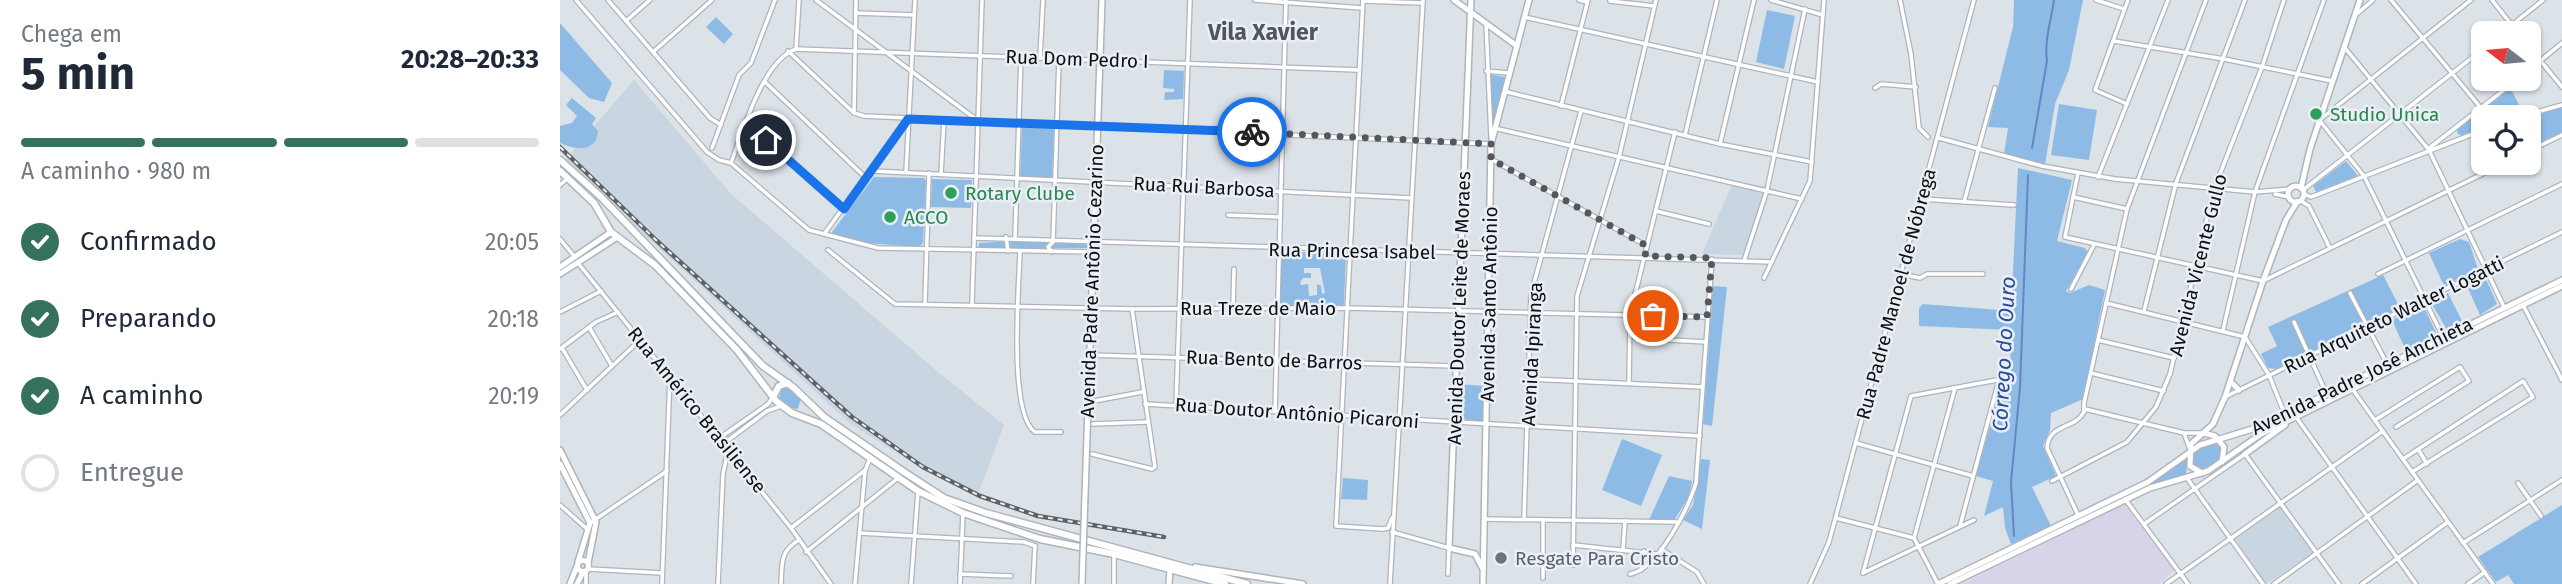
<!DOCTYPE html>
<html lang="pt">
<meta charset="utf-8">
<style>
:root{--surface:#fff;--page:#f6f6f7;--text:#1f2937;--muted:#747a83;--line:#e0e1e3;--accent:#36715b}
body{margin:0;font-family:"Fira Sans",sans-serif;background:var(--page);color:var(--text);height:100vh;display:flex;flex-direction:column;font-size:26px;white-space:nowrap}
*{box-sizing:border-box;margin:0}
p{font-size:23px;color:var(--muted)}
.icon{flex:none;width:38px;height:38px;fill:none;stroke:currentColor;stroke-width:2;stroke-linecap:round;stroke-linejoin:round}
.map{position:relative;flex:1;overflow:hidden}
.drawer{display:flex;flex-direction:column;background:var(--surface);width:560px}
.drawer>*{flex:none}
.needle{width:46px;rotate:286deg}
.fabs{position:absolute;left:1911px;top:21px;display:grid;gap:14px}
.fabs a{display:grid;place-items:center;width:70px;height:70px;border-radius:10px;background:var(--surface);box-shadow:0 2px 5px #0004;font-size:35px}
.pin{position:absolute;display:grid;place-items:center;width:60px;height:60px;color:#fff;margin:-30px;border:4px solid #fff;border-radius:50%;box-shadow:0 2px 7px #0007}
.courier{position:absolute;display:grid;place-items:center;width:70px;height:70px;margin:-35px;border:5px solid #1a73e8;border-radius:50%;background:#fff;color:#222;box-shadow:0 2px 9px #0007}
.summary em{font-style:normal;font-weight:700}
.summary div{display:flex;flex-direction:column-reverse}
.summary{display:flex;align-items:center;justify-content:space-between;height:119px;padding:0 21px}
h1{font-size:46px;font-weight:700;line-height:52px}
.bar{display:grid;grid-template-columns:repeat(4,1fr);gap:10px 7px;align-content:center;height:84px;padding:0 21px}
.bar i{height:9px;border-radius:5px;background:var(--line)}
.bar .current{background:var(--accent)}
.bar p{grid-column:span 4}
ol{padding:0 21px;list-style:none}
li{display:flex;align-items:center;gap:21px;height:77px}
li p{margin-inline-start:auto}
li .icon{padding:7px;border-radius:50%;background:var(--accent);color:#fff;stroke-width:4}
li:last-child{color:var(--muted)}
li i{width:38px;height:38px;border:4px solid var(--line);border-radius:50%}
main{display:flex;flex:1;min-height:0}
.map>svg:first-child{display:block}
.industrial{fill:#d9d3e9}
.built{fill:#c9d5e1}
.green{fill:#8ebbe6;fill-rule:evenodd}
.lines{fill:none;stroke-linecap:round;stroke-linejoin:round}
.stream{stroke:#6486c7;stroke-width:2}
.street-casing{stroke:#aeb4ba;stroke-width:6}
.secondary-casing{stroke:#aeb4ba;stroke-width:8}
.primary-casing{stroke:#aeb4ba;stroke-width:9}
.street{stroke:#fff;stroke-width:3.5}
.secondary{stroke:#fff;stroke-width:5}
.primary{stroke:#fff;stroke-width:6}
.rail-casing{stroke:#5e6265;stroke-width:4.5}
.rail{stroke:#e9eff5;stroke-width:2;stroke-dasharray:5;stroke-linecap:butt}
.secondary-bridge-casing{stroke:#aeb4ba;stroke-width:8;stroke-linecap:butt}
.secondary-bridge{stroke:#fff;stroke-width:5}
.done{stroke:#54585c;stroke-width:7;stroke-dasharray:0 12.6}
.route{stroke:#1a73e8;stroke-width:9}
.leisure-dot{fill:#2e9e5b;stroke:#e9eff5;stroke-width:2.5}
.worship-dot{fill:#6b7280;stroke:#e9eff5;stroke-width:2.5}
.labels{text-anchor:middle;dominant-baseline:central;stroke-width:5;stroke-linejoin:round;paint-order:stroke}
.street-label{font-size:19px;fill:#0c0e10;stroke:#e9eff5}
.leisure-label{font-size:19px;fill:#27864d;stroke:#e9eff5;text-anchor:start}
.worship-label{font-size:19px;fill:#5b616d;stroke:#e9eff5;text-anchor:start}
.water-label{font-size:21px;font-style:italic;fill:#274c9c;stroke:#e9eff5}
.quarter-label{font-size:23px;font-weight:bold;fill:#51565b;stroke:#e9eff5}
</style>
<main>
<section class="drawer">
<div class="summary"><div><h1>5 min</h1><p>Chega em</p></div><em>20:28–20:33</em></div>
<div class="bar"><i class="current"></i><i class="current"></i><i class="current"></i><i></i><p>A caminho · 980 m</p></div>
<ol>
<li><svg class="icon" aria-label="check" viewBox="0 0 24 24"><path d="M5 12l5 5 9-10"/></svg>Confirmado<p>20:05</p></li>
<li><svg class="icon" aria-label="check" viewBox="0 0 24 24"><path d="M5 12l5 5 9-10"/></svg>Preparando<p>20:18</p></li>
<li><svg class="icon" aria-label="check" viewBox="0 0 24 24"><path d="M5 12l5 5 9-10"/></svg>A caminho<p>20:19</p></li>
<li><i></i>Entregue</li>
</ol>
</section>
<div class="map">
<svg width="2002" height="584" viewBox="0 0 2002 584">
<rect width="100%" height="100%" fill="#dbe2e8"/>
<path class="industrial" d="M1564,504L1615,570L1599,584H1402Z"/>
<g class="built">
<path d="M74,80L170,193L378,372L444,425L417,497L364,470L291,424L4,161Z"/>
<path d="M1172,184L1204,191L1184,255L1142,254Z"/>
<path d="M1721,506L1753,553L1706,584L1675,539Z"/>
</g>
<g class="green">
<path d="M1454,0H1523L1509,70L1495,104L1485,165L1444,154L1448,128L1428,127L1453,27Z"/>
<path d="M1207,10L1235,16L1224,69L1196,62Z"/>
<path d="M156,17L173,34L164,44L146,27Z"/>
<path d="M0,23L52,83L44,102L29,98L0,70Z"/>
<path d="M604,70L624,71L623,99L604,100L605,92H614V89L603,88Z"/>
<path d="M929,74L944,77L947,80L934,128Z"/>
<path d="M1950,87L1963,113L1952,117H1923V128L1902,136L1898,134L1897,130Z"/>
<path d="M12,98L36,118L32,124L38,131C37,153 15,150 0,143V126L12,123L17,116L6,105Z"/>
<path d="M1499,104L1537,110L1529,160L1491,155Z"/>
<path d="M2002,107V132L1977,144L1969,128V117H1966Z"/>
<path d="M462,127L494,128L492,178L460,177Z"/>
<path d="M1786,161L1798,176L1756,192L1753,186Z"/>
<path d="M1458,168L1512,180L1497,241L1525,248L1528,253L1506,291L1510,293L1529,285L1545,290L1523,399L1491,413L1490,430L1483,446L1496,476L1472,487L1491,526L1451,544L1445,528L1443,507L1424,516L1433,481L1416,476L1441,386L1445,381L1451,382L1450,330L1359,326V308L1363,304L1451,311Z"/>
<path d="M314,177L364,178L366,181L363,243L359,247L306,243L273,235L272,232Z"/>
<path d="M372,179L412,180L411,208L371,207Z"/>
<path d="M1900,239L1909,242L1918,269L1884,286L1869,253Z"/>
<path d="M469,240L537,243V248H419V243Z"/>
<path d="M720,252L786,253L784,305L720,307ZM744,268H760L765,293L762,294L761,286L757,284V295L749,296L748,284L741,285L740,282L743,278H751V273H744Z"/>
<path d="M1823,275L1840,308L1716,369L1708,368L1701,354L1717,346L1708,327Z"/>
<path d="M1919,277L1926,279L1937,304L1920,315L1906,284Z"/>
<path d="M1153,286L1167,287L1152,426L1143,424Z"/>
<path d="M1888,293L1903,323L1887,330L1872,304Z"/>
<path d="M1857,307H1864L1877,335L1846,351L1832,320Z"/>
<path d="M899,384L925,386L924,422L897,420Z"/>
<path d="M229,388L241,398L238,409L231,408L219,399L221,389Z"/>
<path d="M1062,439L1102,455L1081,506L1042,490Z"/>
<path d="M1655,443L1662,449L1658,462L1640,470L1632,465L1633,451Z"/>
<path d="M1627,454L1626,476L1585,488L1382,584L1583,486Z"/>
<path d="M1141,459L1150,460L1142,529L1123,520L1133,505Z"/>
<path d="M1109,476L1132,481L1129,496L1115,519L1089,520Z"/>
<path d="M783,478L808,480L807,500L781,499Z"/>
<path d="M2002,505V584H1954L1948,575L1936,582L1918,557Z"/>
</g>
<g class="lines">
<g class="stream">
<path d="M1472,148L1487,61C1484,43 1491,20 1494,0"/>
<path d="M1454,536L1451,482L1460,387L1468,175"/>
</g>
<g class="street-casing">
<g id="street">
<path d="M16,0L147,152L159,160L171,163L249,230L318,248L533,252"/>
<path d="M48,0L150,118L161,125"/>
<path d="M256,0L417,120"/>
<path d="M695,0L802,8"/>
<path d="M803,0L776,526L823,529L828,528L832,518"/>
<path d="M1019,0L1027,2"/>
<path d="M1211,0L1263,15"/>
<path d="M1340,0L1351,54L1359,128L1368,137"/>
<path d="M1536,0L1564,9"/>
<path d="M1831,0L1921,108"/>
<path d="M1932,0L1958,33"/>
<path d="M803,1L863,3"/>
<path d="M1050,1L1094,6"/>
<path d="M296,13L354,15"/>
<path d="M1798,13L1813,0"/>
<path d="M964,17L1258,82"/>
<path d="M66,21L90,0"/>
<path d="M926,23L931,137"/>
<path d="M1942,33L1983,0"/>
<path d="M1554,41L1664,59L1772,81"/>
<path d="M1969,47L2002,87"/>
<path d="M1785,48L1869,150L1944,307"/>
<path d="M236,49L239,0"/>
<path d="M228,51L294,113L304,116L931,144"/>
<path d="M93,52L152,0"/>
<path d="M480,57L483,0"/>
<path d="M1969,70L2002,43"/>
<path d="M926,71L949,73"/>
<path d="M205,82L306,178"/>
<path d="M1315,88L1321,84L1356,87"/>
<path d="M947,92L1160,144L1252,162"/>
<path d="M1567,104L1535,90L1568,0"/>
<path d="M1001,106L1028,0"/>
<path d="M294,113L296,0"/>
<path d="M1959,117L2002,105"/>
<path d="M1762,118L1911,0"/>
<path d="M1760,121L1804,176L1883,337"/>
<path d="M186,123L284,209"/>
<path d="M934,128L1242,199"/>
<path d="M1125,135L1157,0"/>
<path d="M1969,136L1974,148"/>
<path d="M1379,138L1482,166L1555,179L1695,192L1730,189"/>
<path d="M1160,144L1194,0"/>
<path d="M152,148L179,75L191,63L215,0"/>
<path d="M1868,149L1958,79"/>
<path d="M1969,151L2002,135"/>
<path d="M931,159L1087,246"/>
<path d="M171,163C183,131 203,60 236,49L798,70"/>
<path d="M312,171L851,198"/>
<path d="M346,172L355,0"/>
<path d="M1518,173L1505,237L1703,281L1945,163"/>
<path d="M381,174L384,120"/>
<path d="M1538,177L1608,0"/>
<path d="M0,185L7,179"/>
<path d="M1743,190L1923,49"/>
<path d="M1715,194L1729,197"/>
<path d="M1744,194L1751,197L1923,130"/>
<path d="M1513,197L1567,209"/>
<path d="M1362,199L1454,205"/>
<path d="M1741,201L1749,206L1770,248"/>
<path d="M1404,202L1435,88"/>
<path d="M1096,211L1149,224"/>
<path d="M668,215L719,217"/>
<path d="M264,234L347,121"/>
<path d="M446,237L448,251"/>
<path d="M455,237L461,57"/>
<path d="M414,238L1212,262"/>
<path d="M0,239L14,256"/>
<path d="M268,250L335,304L572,309L787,308L1147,317"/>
<path d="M460,252C459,285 448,414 475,432H501"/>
<path d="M492,252L488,247L493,242L499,59"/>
<path d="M1184,261L1207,190L1245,9"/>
<path d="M18,263L231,528L271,584"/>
<path d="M1341,274L1360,278L1367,274H1423"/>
<path d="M1818,274L2002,184"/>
<path d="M1204,278L1250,181L1264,0"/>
<path d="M1511,289L1534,245"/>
<path d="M1790,293L1827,364"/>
<path d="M365,303L369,173"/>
<path d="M1546,303L1685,337L1709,375L1725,415"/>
<path d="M412,304L422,0"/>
<path d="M1963,305L2002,380"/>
<path d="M673,309L674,269"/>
<path d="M1584,311L1616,183L1685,0"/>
<path d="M0,312L41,291"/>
<path d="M1117,318L1109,340L1146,342"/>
<path d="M1734,322L1767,395"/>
<path d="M29,327L52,366"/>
<path d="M1663,330L1695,192L1764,0"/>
<path d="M1538,340L1614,358"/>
<path d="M2,348L27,390"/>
<path d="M0,349L36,322L58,312"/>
<path d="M530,355L895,366"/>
<path d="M1531,373L1604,391"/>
<path d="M969,379L1143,387"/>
<path d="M1069,383L1070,315L1115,132"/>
<path d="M1793,390L1933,584"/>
<path d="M1667,396L2002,232"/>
<path d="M529,402L582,392"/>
<path d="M585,404L1140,436"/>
<path d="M616,405L630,0"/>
<path d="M1525,409L1624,433H1642"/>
<path d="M715,411L726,0"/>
<path d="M0,415L80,340"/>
<path d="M1736,417L1856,584"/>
<path d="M1815,420L1900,367L1909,381L1836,427"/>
<path d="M533,424L588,422"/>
<path d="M1624,433L1629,447"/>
<path d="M158,439L208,404L213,397"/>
<path d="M1296,443L1413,476"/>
<path d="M163,444L207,411L221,406"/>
<path d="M1858,449L1867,464"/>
<path d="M532,454L592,469L595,467L572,309"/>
<path d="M1843,459L1963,381L1973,397L1852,472"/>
<path d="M1627,478L1703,584"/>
<path d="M1492,481L1567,442L1596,407L1610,374L1654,189L1702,67L1724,0"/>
<path d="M1958,483L1981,516"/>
<path d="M1565,499L1628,584"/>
<path d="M0,505L27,529"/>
<path d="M1518,515L1487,448C1489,423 1514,430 1524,412V403L1567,209L1646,0"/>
<path d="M1276,518L1354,538"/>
<path d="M925,519L1117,522"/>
<path d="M964,519L971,294L1021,111"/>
<path d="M30,523L107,471"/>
<path d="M1584,524L1685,454L1779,584"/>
<path d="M1400,526L1439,380"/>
<path d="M231,528L304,471"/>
<path d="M832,532L889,548L888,574"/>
<path d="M300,533L464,542L475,546"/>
<path d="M1354,538L1395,388"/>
<path d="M1354,538L1378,584"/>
<path d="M1903,543L2002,480"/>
<path d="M1013,545L1097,554"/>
<path d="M1063,549L1065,521"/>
<path d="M1101,549L1137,572L1144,584"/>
<path d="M246,552L338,478"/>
<path d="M554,555V584"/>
<path d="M1013,565L1017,296L1059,157L1096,0"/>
<path d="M28,569L102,573"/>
<path d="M1081,570L1084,551"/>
<path d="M1303,573L1351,396L1448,378"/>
<path d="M1303,573L1414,520"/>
<path d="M400,574L451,576"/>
<path d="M1070,574C1098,569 1128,509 1136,483L1152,259"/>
<path d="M983,578V520"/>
<path d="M26,584V570"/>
<path d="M102,584L110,376"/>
<path d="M158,584L163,474L168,451"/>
<path d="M221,584C222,563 220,551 239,540"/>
<path d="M295,584L305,471L310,458"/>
<path d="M351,584L358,492"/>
<path d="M400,584L403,513"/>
<path d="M473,584L475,546"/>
<path d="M830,584L863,0"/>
<path d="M1250,584L1269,542L1414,0"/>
<path d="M1606,584L1823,431"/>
<path d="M1714,584L1858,480"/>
<path d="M1802,584L1888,522"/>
<path d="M1908,584L1925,572"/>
</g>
</g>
<g class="secondary-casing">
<g id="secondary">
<path d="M894,0L957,46"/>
<path d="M911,0L889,548L915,554L923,569"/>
<circle cx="1736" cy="194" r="8"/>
<path d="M1741,188L1750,149L1800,0"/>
<path d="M0,267L51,232"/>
<path d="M0,274L56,238"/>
<path d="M1671,382L1679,390"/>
<path d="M1644,433L1655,436L1664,447L1662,462"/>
<path d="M527,436L542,0"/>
<path d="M0,450L36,522L28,563"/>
<path d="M1685,454L1725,425"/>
<path d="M0,464L30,523L18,562"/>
<path d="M1642,473L1630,466L1631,444L1653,424L1665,397L1703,281L1726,220L1737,202"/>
<circle cx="23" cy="566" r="5.5"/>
<path d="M635,567L743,584"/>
<path d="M10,584L17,566"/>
<path d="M17,584L23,572"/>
<path d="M609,584L610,569"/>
<path d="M923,584L931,144L969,0"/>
<path d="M1378,584L1588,482L1640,445L1699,427L2002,280"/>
<path d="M1390,584L1590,488L1648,471L1701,434L2002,286"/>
</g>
</g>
<g class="primary-casing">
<g id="primary">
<path d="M0,160L41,197L203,366L234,388L264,417L344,472L384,498L426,513L687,584"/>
<path d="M0,171L34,203L51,232L95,265L177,350L216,401L232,413L261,424L358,491L403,513L480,539L554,554L665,584"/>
<path d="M213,397L219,386L228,383"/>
</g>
</g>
<use href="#street" class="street"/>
<use href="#secondary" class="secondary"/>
<use href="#primary" class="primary"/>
<g class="rail-casing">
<path id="rail" d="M0,147L97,241L292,417L363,467L420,496L478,516L604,537"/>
</g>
<use href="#rail" class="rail"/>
<g class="secondary-bridge-casing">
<path id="secondary-bridge" d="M522,584L527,436"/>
</g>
<use href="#secondary-bridge" class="secondary-bridge"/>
</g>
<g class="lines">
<path class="done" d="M692,132L931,144V159L1087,246L1085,256L1152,258L1147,317L1093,316"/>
<path class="route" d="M206,140L284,209L348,119L692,132"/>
</g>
<g class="leisure-dot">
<circle cx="1756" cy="114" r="7"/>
<circle cx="391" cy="193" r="7"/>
<circle cx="330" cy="217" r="7"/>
</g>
<circle class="worship-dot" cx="941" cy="558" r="7"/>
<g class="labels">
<g class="street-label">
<text transform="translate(517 59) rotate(2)">Rua Dom Pedro I</text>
<text transform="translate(644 187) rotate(3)">Rua Rui Barbosa</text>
<text transform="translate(792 251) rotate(1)">Rua Princesa Isabel</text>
<text transform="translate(1638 265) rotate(-76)">Avenida Vicente Gullo</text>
<text transform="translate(532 281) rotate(-88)">Avenida Padre Antônio Cezarino</text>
<text transform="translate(1336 294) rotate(-75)">Rua Padre Manoel de Nóbrega</text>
<text transform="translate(929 304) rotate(-89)">Avenida Santo Antônio</text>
<text x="698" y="308">Rua Treze de Maio</text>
<text transform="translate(899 308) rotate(-88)">Avenida Doutor Leite de Moraes</text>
<text transform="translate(1834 315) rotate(-26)">Rua Arquiteto Walter Logatti</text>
<text transform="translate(972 354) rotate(-87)">Avenida Ipiranga</text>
<text transform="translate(714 360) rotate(2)">Rua Bento de Barros</text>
<text transform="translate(1802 376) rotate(-26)">Avenida Padre José Anchieta</text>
<text transform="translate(137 410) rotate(51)">Rua Américo Brasiliense</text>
<text transform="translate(737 413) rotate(4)">Rua Doutor Antônio Picaroni</text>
</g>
<g class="leisure-label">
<text x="1770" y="114">Studio Unica</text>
<text x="405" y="193">Rotary Clube</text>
<text x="344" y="217">ACCO</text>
</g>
<g class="worship-label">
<text x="955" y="558">Resgate Para Cristo</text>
</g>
<g class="water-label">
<text transform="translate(1444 354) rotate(-87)">Córrego do Ouro</text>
</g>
<g class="quarter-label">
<text x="703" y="32">Vila Xavier</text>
</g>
</g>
</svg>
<div class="fabs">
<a><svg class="needle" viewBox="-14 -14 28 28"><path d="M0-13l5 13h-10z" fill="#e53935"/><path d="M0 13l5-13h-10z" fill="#747a83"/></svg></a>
<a><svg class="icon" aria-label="locate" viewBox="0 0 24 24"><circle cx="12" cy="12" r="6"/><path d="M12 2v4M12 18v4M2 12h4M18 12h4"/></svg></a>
</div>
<div class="pin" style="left:1093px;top:316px;background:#ea580c"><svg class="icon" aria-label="bag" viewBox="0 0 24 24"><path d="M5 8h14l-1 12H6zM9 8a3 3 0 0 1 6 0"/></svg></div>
<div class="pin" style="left:206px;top:140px;background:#1f2937"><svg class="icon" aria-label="home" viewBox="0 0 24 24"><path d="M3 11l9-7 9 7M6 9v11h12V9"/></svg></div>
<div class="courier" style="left:692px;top:132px"><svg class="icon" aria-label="bike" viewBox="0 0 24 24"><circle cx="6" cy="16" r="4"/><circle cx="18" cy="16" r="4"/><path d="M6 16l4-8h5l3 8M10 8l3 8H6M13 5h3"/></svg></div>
</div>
</main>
